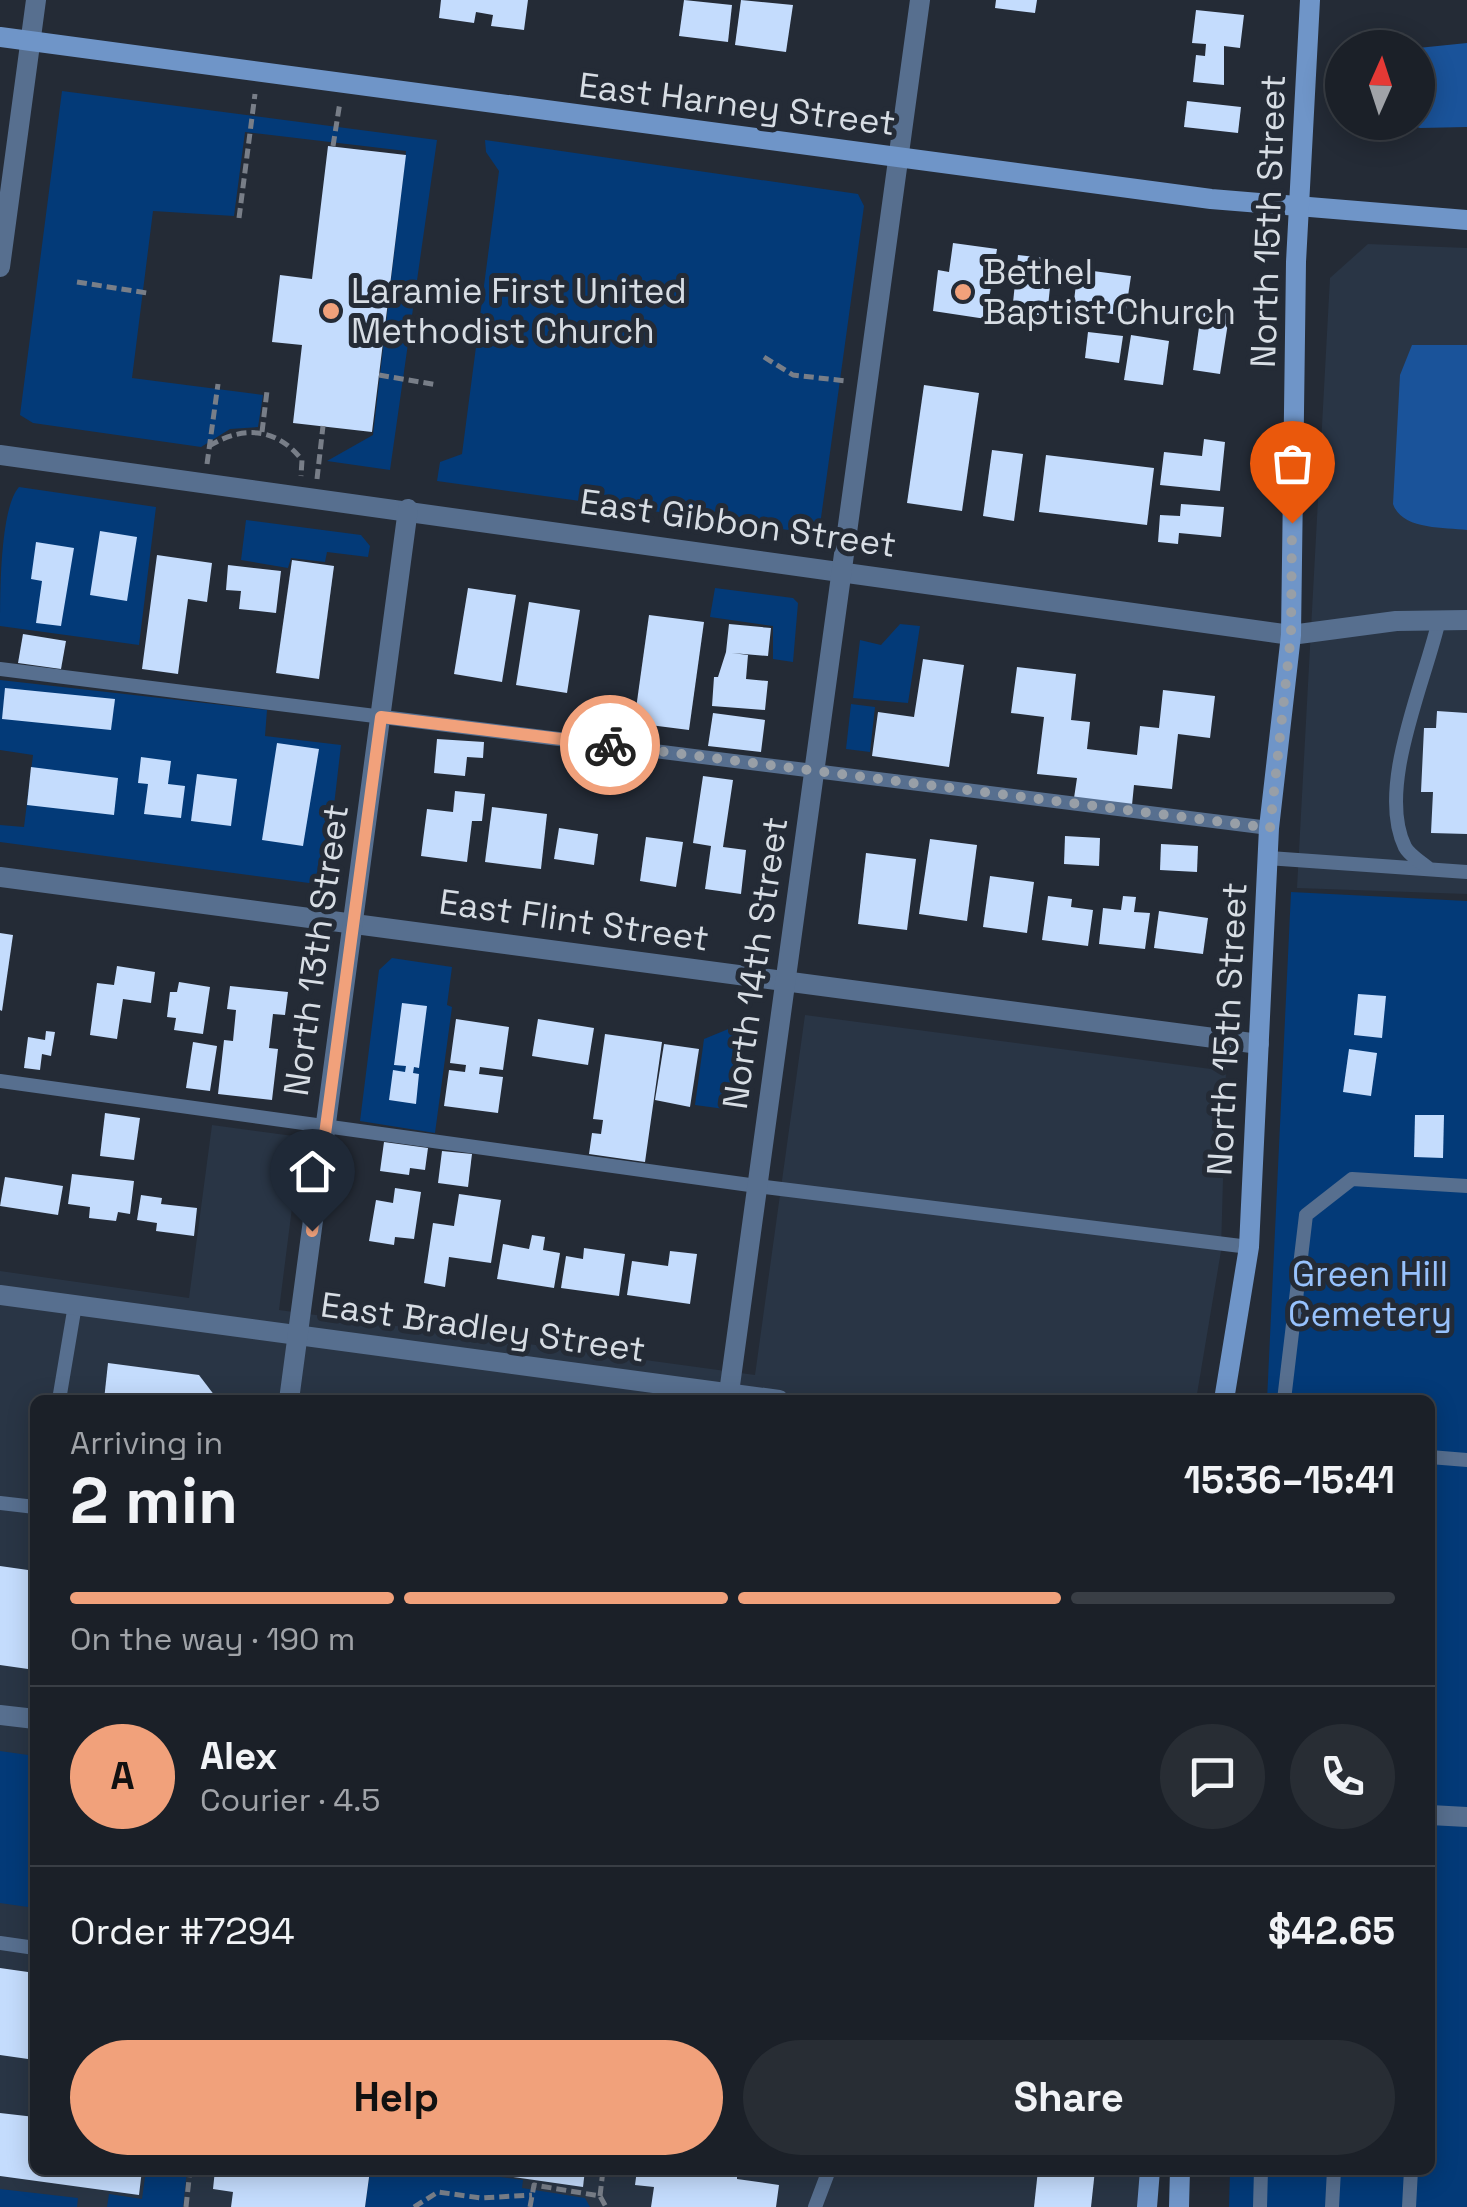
<!DOCTYPE html>
<meta charset="utf-8">
<style>
:root{--surface:#1b2028;--page:#282d34;--text:#f1f3f6;--muted:#a0a3a8;--line:#393e45;--accent:#f1a17b}
body{margin:0;font-family:"Space Grotesk",sans-serif;background:var(--page);color:var(--text);height:100vh;display:flex;flex-direction:column;font-size:38px;white-space:nowrap}
*{box-sizing:border-box;margin:0}
p{font-size:32px;color:var(--muted)}
.icon{flex:none;width:55px;height:55px;fill:none;stroke:currentColor;stroke-width:2;stroke-linecap:round;stroke-linejoin:round}
.map{position:relative;flex:1;overflow:hidden}
.panel{position:absolute;left:30px;top:1395px;width:1405px;height:780px;display:flex;flex-direction:column;background:var(--surface);border-radius:15px;box-shadow:0 5px 25px #0003,0 0 0 2px var(--line)}
.panel>*{flex:none}
.needle{width:65px;rotate:3deg}
.fabs{position:absolute;left:1325px;top:30px;display:grid;gap:20px}
.fabs a{display:grid;place-items:center;width:110px;height:110px;border-radius:50%;background:var(--surface);box-shadow:0 5px 25px #0003,0 0 0 2px var(--line);font-size:50px}
.pin{position:absolute;display:grid;place-items:center;width:85px;height:85px;color:#fff;margin:-102px -42px;border-radius:50% 50% 50% 0;rotate:-45deg;box-shadow:0 0 10px #0007}
.pin .icon{rotate:45deg}
.courier{position:absolute;display:grid;place-items:center;width:100px;height:100px;margin:-50px;border:8px solid #f1a17b;border-radius:50%;background:#fff;color:#222;box-shadow:0 2px 12px #0007}
.head em{font-style:normal;font-weight:600}
.head div{display:flex;flex-direction:column-reverse}
.head{display:flex;align-items:center;justify-content:space-between;height:170px;padding:0 40px}
h1{font-size:65px;font-weight:600;line-height:75px}
.bar{display:grid;grid-template-columns:repeat(4,1fr);gap:15px 10px;align-content:center;height:120px;padding:0 40px}
.bar i{height:12px;border-radius:8px;background:var(--line)}
.bar .current{background:var(--accent)}
.bar p{grid-column:span 4}
.line{display:flex;align-items:center;gap:25px;padding:0 40px;border-top:2px solid var(--line)}
.line div{flex:1}
.round{display:grid;place-items:center;flex:none;width:105px;height:105px;border-radius:52px;background:var(--page)}
.button{display:flex;gap:20px;margin-top:auto;padding:20px 40px}
.button a{flex:1;height:115px;border-radius:60px;background:var(--accent);color:#111;font-size:40px;font-weight:600;line-height:115px;text-align:center}
.button a+a{background:var(--page);color:var(--text)}
.map>svg:first-child{display:block}
.built{fill:#293545}
.green{fill:#033a78}
.water{fill:#1a539a}
.building{fill:#c4dcfd}
.lines{fill:none;stroke-linecap:round;stroke-linejoin:round}
.path{stroke:#787e88;stroke-width:5;stroke-dasharray:10 5;stroke-linecap:butt}
.service{stroke:#576f8f;stroke-width:14}
.minor{stroke:#576f8f;stroke-width:20}
.secondary{stroke:#6f95c8;stroke-width:20}
.done{stroke:#989fa7;stroke-width:10;stroke-dasharray:0 18}
.route{stroke:#f1a17b;stroke-width:12}
.poi-dot{fill:#f1a17b;stroke:#242b36;stroke-width:4}
.labels{text-anchor:middle;dominant-baseline:central;stroke-width:10;stroke-linejoin:round;paint-order:stroke}
.street-label{font-size:35px;fill:#d7dde4;stroke:#242b36}
.poi-label{font-size:35px;fill:#d7dde4;stroke:#242b36;text-anchor:start}
.park-label{font-size:35px;fill:#97c2fd;stroke:#242b36}
</style>
<div class="map">
<svg width="1467" height="2207" viewBox="0 0 1467 2207">
<rect width="100%" height="100%" fill="#242b36"/>
<g class="built">
<path d="M1368,244L1467,248V894L1297,888L1330,278Z"/>
<path d="M805,1015L1226,1071L1221,1251L1196,1400H35V2170H1155L1154,2207H0V1271L189,1298L212,1125L301,1137L279,1310L755,1375Z"/>
</g>
<g class="green">
<path d="M62,91L437,140L390,470L327,461L373,435L406,151L245,132L234,216L153,211L132,378L263,395L258,427L230,429L201,447L33,423L20,415Z"/>
<path d="M485,140L858,194L864,206L820,525L810,533L437,481L440,462L462,454L499,171L486,152Z"/>
<path d="M19,487L156,507L139,645L0,626C0,593 0,508 19,487Z"/>
<path d="M246,520L361,535L370,546L368,557L327,552L325,562L291,558L288,568L241,560Z"/>
<path d="M715,588L793,598L798,603L793,662L773,659V626L710,617Z"/>
<path d="M900,624L920,626L908,703L853,698L860,640L881,645Z"/>
<path d="M0,680L267,710L265,736L341,745L326,875L309,883L0,842V825L24,827L33,755L0,750Z"/>
<path d="M851,704L875,707L870,752L846,749Z"/>
<path d="M1291,892L1467,901V2207H1229L1230,2170H1430V1400H1267Z"/>
<path d="M392,958L452,967L447,1005L452,1007L435,1133L360,1121L379,970Z"/>
<path d="M743,1023L732,1110L695,1105L704,1039Z"/>
<path d="M0,1751L35,1756V1908L0,1903Z"/>
<path d="M146,2170H187L183,2207H107L109,2194L142,2199Z"/>
<path d="M370,2170H444L523,2180L522,2188L585,2198L590,2207H365Z"/>
<path d="M0,2189L78,2198L77,2207H0Z"/>
</g>
<g class="water">
<path d="M1467,43V127L1420,128L1406,123L1418,122V48Z"/>
<path d="M1412,345H1467V530C1443,527 1402,530 1393,504L1400,375Z"/>
</g>
<g class="building">
<path d="M441,0H528L524,30L491,26L493,15L476,12L474,23L439,18Z"/>
<path d="M684,0L732,5L728,42L679,36Z"/>
<path d="M741,0L793,5L786,52L735,45Z"/>
<path d="M996,0H1037L1035,13L995,8Z"/>
<path d="M1196,10L1244,15L1240,48L1224,46V85L1193,82L1196,55L1205,56L1206,44L1192,43Z"/>
<path d="M1187,101L1241,107L1238,133L1184,127Z"/>
<path d="M328,146L406,155L372,432L293,423L302,345L272,342L280,275L312,279Z"/>
<path d="M953,243L997,249L986,319L933,311L938,270L949,272Z"/>
<path d="M1018,255L1053,259L1047,316L1012,312Z"/>
<path d="M1078,269L1131,276L1125,316L1073,308Z"/>
<path d="M1202,306L1230,310L1220,374L1193,370Z"/>
<path d="M1088,332L1123,336L1119,363L1085,358Z"/>
<path d="M1131,335L1169,341L1163,385L1124,380Z"/>
<path d="M924,385L979,393L962,511L907,503Z"/>
<path d="M1204,439L1225,442L1220,491L1160,485L1164,452L1202,456Z"/>
<path d="M992,450L1023,454L1014,521L983,516Z"/>
<path d="M1046,455L1154,468L1147,525L1039,512Z"/>
<path d="M1181,504L1224,507L1221,537L1179,533L1178,544L1158,542L1160,515L1180,516Z"/>
<path d="M100,531L137,537L127,601L90,595Z"/>
<path d="M36,542L74,548L61,626L36,623L42,581L31,579Z"/>
<path d="M157,555L212,563L207,602L188,599L178,674L142,669Z"/>
<path d="M292,560L334,566L319,679L276,673Z"/>
<path d="M228,565L281,571L276,613L239,609L241,591L226,590Z"/>
<path d="M468,588L516,595L502,682L454,674Z"/>
<path d="M529,602L580,610L567,693L516,685Z"/>
<path d="M649,615L704,622L689,730L634,723Z"/>
<path d="M729,624L771,628L768,656L732,653L748,655L746,679L768,681L765,710L712,706L714,677H718L726,652Z"/>
<path d="M23,634L66,641L61,669L18,663Z"/>
<path d="M923,659L964,665L949,767L872,756L878,712L914,717Z"/>
<path d="M1017,667L1076,674L1071,720L1090,722L1087,749L1137,755L1140,726L1159,728L1163,690L1215,696L1210,738L1178,734L1172,789L1134,785L1132,805L1074,798L1077,778L1037,774L1044,717L1011,713Z"/>
<path d="M5,688L115,699L111,730L2,719Z"/>
<path d="M1437,711L1467,713V834L1431,833L1433,792H1421L1424,728H1436Z"/>
<path d="M713,713L765,720L761,752L708,746Z"/>
<path d="M437,739L484,742L483,758L467,757L465,776L434,773Z"/>
<path d="M277,743L319,749L303,846L262,840Z"/>
<path d="M141,757L171,761L168,784L185,786L181,818L144,814L148,784L138,783Z"/>
<path d="M31,767L118,778L114,815L27,805Z"/>
<path d="M197,774L237,779L231,826L191,821Z"/>
<path d="M703,776L733,780L723,847L746,850L741,894L705,889L711,846L693,843Z"/>
<path d="M455,791L485,794L482,821H472L467,862L421,856L427,809L453,812Z"/>
<path d="M492,807L547,814L541,869L485,862Z"/>
<path d="M559,828L598,834L594,865L554,859Z"/>
<path d="M1065,836L1100,838L1099,866L1064,864Z"/>
<path d="M646,837L683,842L676,887L640,881Z"/>
<path d="M930,839L977,845L967,921L919,914Z"/>
<path d="M1161,844L1198,846L1197,872L1160,870Z"/>
<path d="M866,853L916,859L907,930L858,924Z"/>
<path d="M990,876L1034,882L1027,933L983,927Z"/>
<path d="M1048,896L1072,899L1071,907L1093,910L1088,946L1042,940Z"/>
<path d="M1123,896L1136,897L1134,912L1150,913L1145,949L1099,944L1103,908L1121,910Z"/>
<path d="M1159,911L1208,918L1203,954L1154,948Z"/>
<path d="M0,933L13,935L2,1011L0,1010Z"/>
<path d="M117,966L155,972L151,1003L123,999L117,1039L90,1035L97,983L114,985Z"/>
<path d="M179,982L210,987L203,1034L174,1030L176,1018L167,1017L170,992H177Z"/>
<path d="M230,986L288,992L285,1015L273,1014L269,1048L278,1049L272,1100L218,1094L224,1040L233,1041L236,1010L227,1009Z"/>
<path d="M1358,994L1386,996L1382,1038L1354,1035Z"/>
<path d="M402,1003L427,1006L419,1068L414,1067L413,1073L419,1074L416,1104L389,1100L393,1070L405,1072L406,1066L394,1065Z"/>
<path d="M456,1019L509,1027L503,1070L480,1067L479,1074L503,1077L498,1113L444,1106L449,1070L465,1072L466,1065L450,1063Z"/>
<path d="M538,1019L594,1028L588,1065L532,1056Z"/>
<path d="M46,1031L55,1032L51,1056L42,1054L40,1070L24,1068L28,1037L45,1040Z"/>
<path d="M605,1034L662,1042L645,1162L589,1154L592,1133L601,1134L603,1120L593,1119Z"/>
<path d="M193,1042L217,1046L210,1091L186,1088Z"/>
<path d="M664,1044L699,1049L690,1107L655,1100Z"/>
<path d="M1349,1049L1377,1053L1371,1096L1343,1092Z"/>
<path d="M105,1113L140,1118L134,1160L100,1156Z"/>
<path d="M1415,1115H1444L1443,1158L1414,1157Z"/>
<path d="M384,1142L428,1148L425,1170L410,1168L409,1175L380,1171Z"/>
<path d="M442,1151L472,1154L468,1187L438,1183Z"/>
<path d="M72,1174L134,1181L130,1214L118,1212L116,1221L89,1218L90,1207L68,1204Z"/>
<path d="M5,1177L63,1186L58,1215L0,1206Z"/>
<path d="M395,1188L421,1192L414,1239L395,1237L394,1245L369,1241L376,1200L393,1203Z"/>
<path d="M459,1194L501,1200L491,1263L449,1257L445,1287L424,1283L433,1223L454,1226Z"/>
<path d="M141,1195L162,1198L161,1204L197,1208L194,1236L156,1231L157,1223L137,1220Z"/>
<path d="M532,1235L545,1237L543,1250L560,1253L554,1288L497,1279L503,1244L529,1249Z"/>
<path d="M584,1248L625,1254L619,1296L561,1288L566,1256L583,1259Z"/>
<path d="M670,1251L697,1254L690,1304L627,1295L632,1261L668,1266Z"/>
<path d="M108,1363L199,1375L218,1400H104Z"/>
<path d="M0,1566L35,1571V1670L0,1665Z"/>
<path d="M0,1968L35,1973V2060L0,2055Z"/>
<path d="M0,2113L35,2117V2170H142L139,2195L0,2176Z"/>
<path d="M215,2170H370L365,2207H231L233,2192L213,2189Z"/>
<path d="M464,2170H585L583,2187Z"/>
<path d="M637,2170H702L701,2174L737,2175V2179L779,2185L776,2207H651L654,2187L635,2185Z"/>
<path d="M1038,2170H1095L1091,2207H1034Z"/>
</g>
<g class="lines">
<g class="path">
<path d="M333,146L340,102"/>
<path d="M239,218L255,94"/>
<path d="M77,282L147,293"/>
<path d="M764,357L793,375L846,381"/>
<path d="M379,375L438,385"/>
<path d="M262,432L267,391"/>
<path d="M209,446C244,425 277,428 302,460L301,476"/>
<path d="M207,464L218,384"/>
<path d="M317,479L323,426"/>
<path d="M600,2196L603,2170"/>
<path d="M186,2207L190,2170"/>
<path d="M414,2207L438,2192L481,2198L532,2195"/>
<path d="M530,2207L534,2185L600,2196L606,2207"/>
</g>
<g class="service">
<path d="M0,669L1269,828"/>
<path d="M1268,858L1467,872"/>
<path d="M1428,868C1421,862 1409,855 1405,847C1376,788 1425,682 1439,620"/>
<path d="M0,1081L757,1186L1249,1247"/>
<path d="M59,1400L75,1305"/>
<path d="M1284,1400L1306,1215L1352,1179L1467,1186"/>
<path d="M1430,1457L1467,1460"/>
<path d="M0,1503L35,1507"/>
<path d="M0,1943L35,1948"/>
<path d="M815,2207L829,2170"/>
<path d="M1260,2207L1261,2170"/>
<path d="M1332,2207L1334,2170"/>
<path d="M1409,2207L1411,2170"/>
</g>
<g class="minor">
<path d="M0,267L36,0"/>
<path d="M0,455L1291,635L1396,621L1467,620"/>
<path d="M0,877L1259,1044"/>
<path d="M0,1295L779,1400"/>
<path d="M289,1400L408,509"/>
<path d="M728,1400L920,0"/>
<path d="M0,1715L35,1719"/>
<path d="M1430,1815L1467,1817"/>
</g>
<g class="secondary">
<path d="M0,37L1211,199L1467,220"/>
<path d="M1224,1400L1249,1247L1269,828L1291,635L1296,262L1310,0"/>
<path d="M1147,2207L1150,2170"/>
<path d="M1179,2207L1180,2170"/>
</g>
</g>
<g class="lines">
<path class="done" d="M610,745L1270,828L1291,635L1292,523"/>
<path class="route" d="M312,1231L381,717L610,745"/>
</g>
<g class="poi-dot">
<circle cx="963" cy="292" r="10"/>
<circle cx="331" cy="311" r="10"/>
</g>
<g class="labels">
<g class="street-label">
<text transform="translate(737 104) rotate(7)">East Harney Street</text>
<text transform="translate(1268 221) rotate(-88)">North 15th Street</text>
<text transform="translate(738 523) rotate(8)">East Gibbon Street</text>
<text transform="translate(574 920) rotate(8)">East Flint Street</text>
<text transform="translate(316 950) rotate(-82)">North 13th Street</text>
<text transform="translate(755 963) rotate(-82)">North 14th Street</text>
<text transform="translate(1227 1029) rotate(-87)">North 15th Street</text>
<text transform="translate(483 1327) rotate(8)">East Bradley Street</text>
</g>
<g class="poi-label">
<text x="983" y="272">Bethel<tspan x="983" dy="40">Baptist Church</tspan></text>
<text x="351" y="291">Laramie First United<tspan x="351" dy="40">Methodist Church</tspan></text>
</g>
<g class="park-label">
<text x="1370" y="1274">Green Hill<tspan x="1370" dy="40">Cemetery</tspan></text>
</g>
</g>
</svg>
<div class="fabs">
<a><svg class="needle" viewBox="-14 -14 28 28"><path d="M0-13l5 13h-10z" fill="#e53935"/><path d="M0 13l5-13h-10z" fill="#a0a3a8"/></svg></a>
</div>
<div class="pin" style="left:1292px;top:523px;background:#ea580c"><svg class="icon" aria-label="bag" viewBox="0 0 24 24"><path d="M5 8h14l-1 12H6zM9 8a3 3 0 0 1 6 0"/></svg></div>
<div class="pin" style="left:312px;top:1231px;background:#1f2937"><svg class="icon" aria-label="home" viewBox="0 0 24 24"><path d="M3 11l9-7 9 7M6 9v11h12V9"/></svg></div>
<div class="courier" style="left:610px;top:745px"><svg class="icon" aria-label="bike" viewBox="0 0 24 24"><circle cx="6" cy="16" r="4"/><circle cx="18" cy="16" r="4"/><path d="M6 16l4-8h5l3 8M10 8l3 8H6M13 5h3"/></svg></div>
<section class="panel">
<div class="head"><div><h1>2 min</h1><p>Arriving in</p></div><em>15:36–15:41</em></div>
<div class="bar"><i class="current"></i><i class="current"></i><i class="current"></i><i></i><p>On the way · 190 m</p></div>
<div class="line" style="height:180px"><b class="round" style="background:var(--accent);color:#111">A</b><div><b>Alex</b><p>Courier · 4.5</p></div><a class="round"><svg class="icon" aria-label="chat" viewBox="0 0 24 24"><path d="M4 5h16v11H9l-5 4z"/></svg></a><a class="round"><svg class="icon" aria-label="phone" viewBox="0 0 24 24"><path d="M5 4h4l2 5-3 2q2 4 5 5l2-3 5 2v4C11 20 4 13 5 4z"/></svg></a></div>
<div class="line" style="height:130px"><div>Order #7294</div><b>$42.65</b></div>
<div class="button"><a>Help</a><a>Share</a></div>
</section>
</div>
